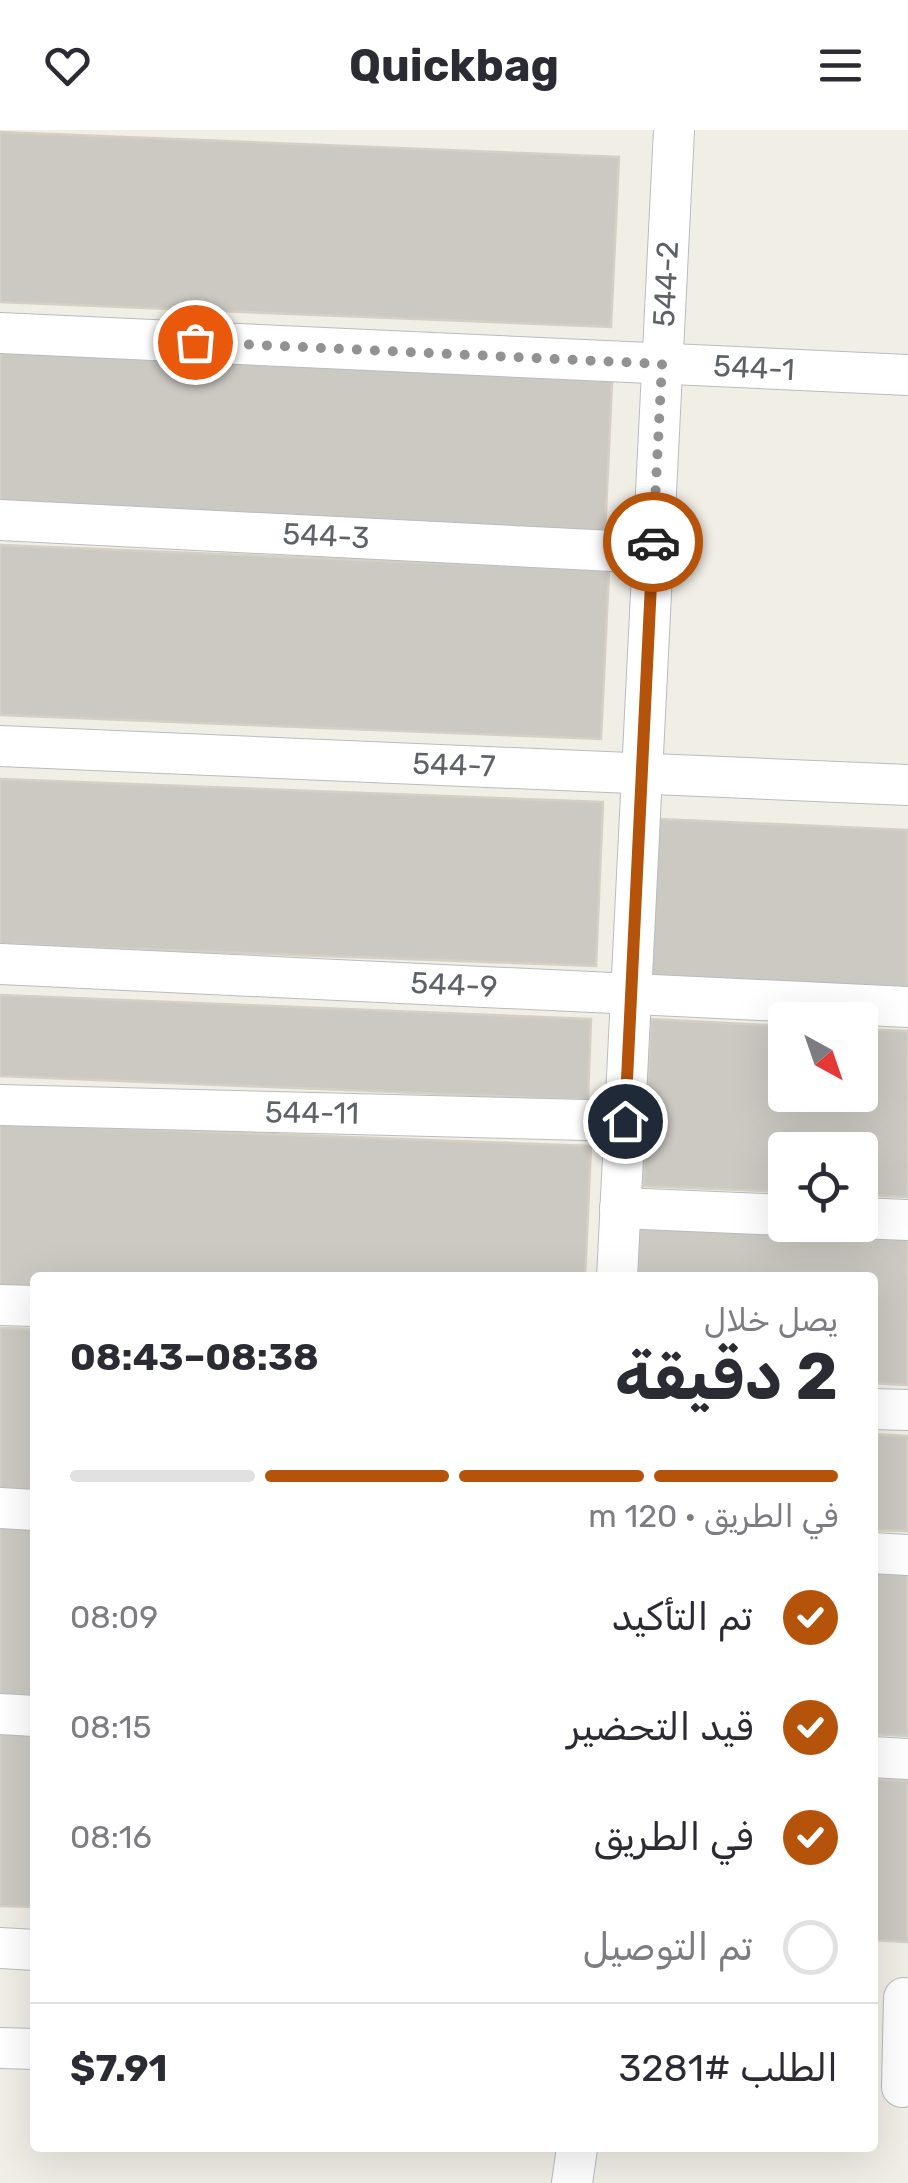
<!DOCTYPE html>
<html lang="ar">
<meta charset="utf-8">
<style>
:root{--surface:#fff;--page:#f7f7f7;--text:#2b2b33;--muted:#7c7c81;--line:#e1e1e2;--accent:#b45309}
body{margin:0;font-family:Rubik,"Noto Sans Arabic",sans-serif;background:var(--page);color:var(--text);direction:rtl;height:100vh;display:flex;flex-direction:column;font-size:38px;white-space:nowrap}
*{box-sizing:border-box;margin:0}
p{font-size:32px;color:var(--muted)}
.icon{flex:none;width:55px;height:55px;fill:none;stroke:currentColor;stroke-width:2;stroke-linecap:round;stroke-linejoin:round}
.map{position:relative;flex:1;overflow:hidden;direction:ltr}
.sheet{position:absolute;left:30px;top:1142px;width:848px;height:880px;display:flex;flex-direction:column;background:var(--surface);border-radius:10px;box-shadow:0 10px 40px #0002;direction:rtl}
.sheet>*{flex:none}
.needle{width:65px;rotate:140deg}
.buttons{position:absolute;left:768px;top:872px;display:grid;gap:20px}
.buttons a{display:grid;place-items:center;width:110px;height:110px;border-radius:10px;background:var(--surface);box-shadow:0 10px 40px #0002;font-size:50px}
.pin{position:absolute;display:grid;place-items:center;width:85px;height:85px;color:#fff;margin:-42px;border:5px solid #fff;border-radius:50%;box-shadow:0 2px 10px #0007}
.courier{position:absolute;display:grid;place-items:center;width:100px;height:100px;margin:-50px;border:8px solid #b45309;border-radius:50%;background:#fff;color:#222;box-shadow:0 2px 12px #0007}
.overview em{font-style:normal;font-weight:700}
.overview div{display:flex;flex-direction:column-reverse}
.overview{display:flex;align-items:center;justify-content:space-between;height:170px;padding:0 40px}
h1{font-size:65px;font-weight:700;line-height:75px}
.bar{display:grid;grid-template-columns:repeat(4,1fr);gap:15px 10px;align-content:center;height:120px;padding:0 40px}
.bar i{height:12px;border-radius:8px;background:var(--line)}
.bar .current{background:var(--accent)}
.bar p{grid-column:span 4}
.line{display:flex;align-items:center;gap:25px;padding:0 40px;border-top:2px solid var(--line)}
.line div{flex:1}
ol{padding:0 40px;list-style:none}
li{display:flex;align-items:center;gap:30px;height:110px}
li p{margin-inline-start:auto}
li .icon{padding:10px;border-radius:50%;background:var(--accent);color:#fff;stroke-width:4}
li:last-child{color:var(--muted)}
li i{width:55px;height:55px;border:5px solid var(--line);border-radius:50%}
header{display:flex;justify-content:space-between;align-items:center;height:130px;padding:0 40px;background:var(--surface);font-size:45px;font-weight:700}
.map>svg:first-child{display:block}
.building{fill:#ccc9c3;stroke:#d6d0c4;stroke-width:2.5}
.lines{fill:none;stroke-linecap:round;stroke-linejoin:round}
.minor-casing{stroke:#b8bcc0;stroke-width:42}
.minor{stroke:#fff;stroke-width:40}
.done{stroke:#919393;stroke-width:10;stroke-dasharray:0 18}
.route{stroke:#b45309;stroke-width:12}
.labels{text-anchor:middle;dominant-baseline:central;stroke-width:8;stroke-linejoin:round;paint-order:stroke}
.street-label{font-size:30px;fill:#5e6267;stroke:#fff}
</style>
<header><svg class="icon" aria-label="menu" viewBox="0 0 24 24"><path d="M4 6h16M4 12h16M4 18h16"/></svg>Quickbag<svg class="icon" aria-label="heart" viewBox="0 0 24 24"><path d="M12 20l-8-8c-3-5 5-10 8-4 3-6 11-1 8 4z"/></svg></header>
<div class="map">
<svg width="908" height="2053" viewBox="0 0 908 2053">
<rect width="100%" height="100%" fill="#f1eee6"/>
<g class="building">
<path d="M0,2L619,27L611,197L0,172Z"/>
<path d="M0,208L613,233L605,402L0,378Z"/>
<path d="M0,415L609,440L601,609L0,585Z"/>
<path d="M0,649L603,672L596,836L0,814Z"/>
<path d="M659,689L908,700V860L651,848Z"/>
<path d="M0,865L591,889L588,970L0,946Z"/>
<path d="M651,889L785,896V965H860V899L908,901V1067L860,1065V1020H785V1062L643,1056Z"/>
<path d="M0,994L591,1016L585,1148H35V1161L0,1159Z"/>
<path d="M639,1098L908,1109V1255L872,1253V1148H637Z"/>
<path d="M0,1198L35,1199V1364L0,1363Z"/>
<path d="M872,1304L908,1306V1401L872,1400Z"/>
<path d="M0,1390L35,1392V1567L0,1566Z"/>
<path d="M872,1442L908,1444V1606L872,1604Z"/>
<path d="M0,1601L35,1602V1777L0,1776Z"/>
<path d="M872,1649L908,1651V1812L872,1810Z"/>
</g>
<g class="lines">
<g class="minor-casing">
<g id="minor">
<path d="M0,203L908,245"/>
<path d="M0,390L653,423"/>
<path d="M0,616L908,655"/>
<path d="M0,834L908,877"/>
<path d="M0,975L625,991"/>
<path d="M620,1078L785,1085"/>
<path d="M860,1088L908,1090"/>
<path d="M617,1148L674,0"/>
<path d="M0,1175L35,1176"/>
<path d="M872,1279L908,1280"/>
<path d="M0,1378L35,1380"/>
<path d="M872,1423L908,1425"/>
<path d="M0,1584L35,1586"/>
<path d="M872,1627L908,1629"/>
<path d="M0,1818L35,1820"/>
<path d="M0,1918L35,1919"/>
<path d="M902,1957L904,1868"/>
<path d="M572,2053L577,2018"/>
</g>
</g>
<use href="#minor" class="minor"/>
</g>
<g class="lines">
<path class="done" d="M195,212L662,234L653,412"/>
<path class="route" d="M625,991L653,412"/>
</g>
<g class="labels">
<g class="street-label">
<text transform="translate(666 154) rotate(-87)">544-2</text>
<text transform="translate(754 238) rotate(3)">544-1</text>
<text transform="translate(326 406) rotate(3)">544-3</text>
<text transform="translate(454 635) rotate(2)">544-7</text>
<text transform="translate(454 855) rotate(3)">544-9</text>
<text transform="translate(312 983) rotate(1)">544-11</text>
</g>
</g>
</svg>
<div class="buttons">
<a><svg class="needle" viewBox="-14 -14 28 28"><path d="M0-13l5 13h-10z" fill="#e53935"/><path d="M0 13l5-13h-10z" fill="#7c7c81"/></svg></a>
<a><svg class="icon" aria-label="locate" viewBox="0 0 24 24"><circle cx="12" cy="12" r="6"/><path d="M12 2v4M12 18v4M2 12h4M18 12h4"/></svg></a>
</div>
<div class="pin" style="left:195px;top:212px;background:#ea580c"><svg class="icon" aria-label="bag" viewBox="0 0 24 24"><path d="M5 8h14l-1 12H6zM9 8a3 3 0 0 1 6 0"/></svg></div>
<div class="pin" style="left:625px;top:991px;background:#1f2937"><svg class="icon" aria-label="home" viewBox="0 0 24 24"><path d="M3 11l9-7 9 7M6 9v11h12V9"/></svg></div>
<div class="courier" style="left:653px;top:412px"><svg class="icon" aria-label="car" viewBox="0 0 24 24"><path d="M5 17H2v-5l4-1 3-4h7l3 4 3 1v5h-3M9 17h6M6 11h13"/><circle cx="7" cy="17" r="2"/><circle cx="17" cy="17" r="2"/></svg></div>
<section class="sheet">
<div class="overview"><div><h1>2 دقيقة</h1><p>يصل خلال</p></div><em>08:38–08:43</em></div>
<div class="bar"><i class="current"></i><i class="current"></i><i class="current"></i><i></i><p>في الطريق · 120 m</p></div>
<ol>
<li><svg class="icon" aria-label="check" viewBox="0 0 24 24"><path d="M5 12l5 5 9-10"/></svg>تم التأكيد<p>08:09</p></li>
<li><svg class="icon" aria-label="check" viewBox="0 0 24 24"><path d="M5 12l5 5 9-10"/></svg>قيد التحضير<p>08:15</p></li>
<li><svg class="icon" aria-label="check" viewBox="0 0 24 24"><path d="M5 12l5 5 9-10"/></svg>في الطريق<p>08:16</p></li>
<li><i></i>تم التوصيل</li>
</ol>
<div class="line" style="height:130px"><div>الطلب #3281</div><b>$7.91</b></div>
</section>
</div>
